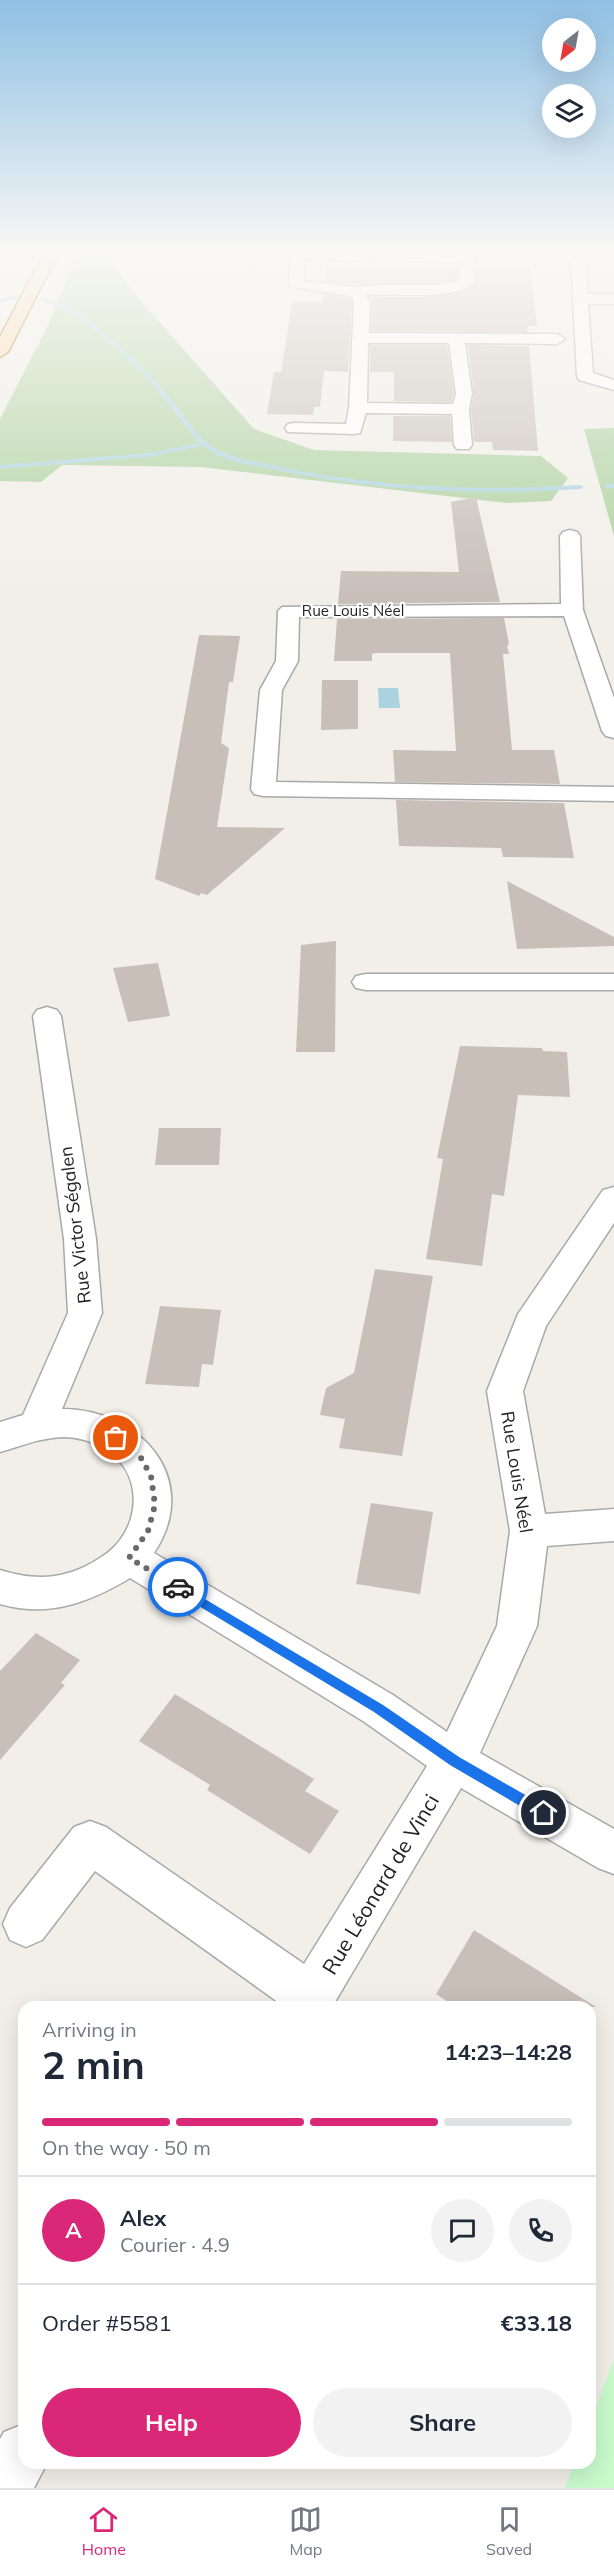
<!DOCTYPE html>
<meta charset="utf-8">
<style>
:root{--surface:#fff;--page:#f2f2f3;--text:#1f2937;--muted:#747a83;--line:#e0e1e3;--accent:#db2777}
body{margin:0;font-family:Mulish,sans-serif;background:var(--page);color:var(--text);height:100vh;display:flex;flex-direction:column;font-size:22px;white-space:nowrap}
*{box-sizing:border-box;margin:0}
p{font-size:20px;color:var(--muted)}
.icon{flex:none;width:33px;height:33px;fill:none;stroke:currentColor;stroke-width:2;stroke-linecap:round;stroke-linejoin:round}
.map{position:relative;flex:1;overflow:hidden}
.details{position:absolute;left:18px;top:2001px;width:578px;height:468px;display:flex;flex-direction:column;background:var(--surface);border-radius:18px;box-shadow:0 6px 24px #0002}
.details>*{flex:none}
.needle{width:39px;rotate:211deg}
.tools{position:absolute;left:542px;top:18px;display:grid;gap:12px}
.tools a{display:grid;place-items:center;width:54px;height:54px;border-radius:50%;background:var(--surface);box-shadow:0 6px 24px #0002;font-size:30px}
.pin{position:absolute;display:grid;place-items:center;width:51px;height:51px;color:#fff;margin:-26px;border:3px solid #fff;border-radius:50%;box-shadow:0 2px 6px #0007}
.courier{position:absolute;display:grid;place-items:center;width:60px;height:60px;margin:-30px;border:4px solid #1a73e8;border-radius:50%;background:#fff;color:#222;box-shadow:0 2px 8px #0007}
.head em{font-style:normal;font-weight:700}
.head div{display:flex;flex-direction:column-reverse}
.head{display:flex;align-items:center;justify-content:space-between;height:102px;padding:0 24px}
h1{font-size:39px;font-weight:700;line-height:45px}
.bar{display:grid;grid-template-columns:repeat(4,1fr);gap:9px 6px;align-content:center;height:72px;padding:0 24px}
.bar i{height:8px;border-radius:4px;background:var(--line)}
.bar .active{background:var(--accent)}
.bar p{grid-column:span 4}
.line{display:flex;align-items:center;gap:15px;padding:0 24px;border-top:2px solid var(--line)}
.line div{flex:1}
.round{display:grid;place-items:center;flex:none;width:63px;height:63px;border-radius:32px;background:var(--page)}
.action{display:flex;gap:12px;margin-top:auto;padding:12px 24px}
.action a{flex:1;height:69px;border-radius:36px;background:var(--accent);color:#fff;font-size:24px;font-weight:700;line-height:69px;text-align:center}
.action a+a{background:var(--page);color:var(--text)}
.menu{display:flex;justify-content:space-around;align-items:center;height:84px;border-top:2px solid var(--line);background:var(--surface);font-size:16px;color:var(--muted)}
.menu a{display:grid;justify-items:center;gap:3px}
.menu .active{color:var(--accent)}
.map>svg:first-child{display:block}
.forest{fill:#add19e}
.park{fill:#c8facc}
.water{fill:#aad3df}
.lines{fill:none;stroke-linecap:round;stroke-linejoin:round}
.stream{fill:#aad3df;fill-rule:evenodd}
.building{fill:#c7bfb8}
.minor-casing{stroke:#a9a9a9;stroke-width:3}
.primary-casing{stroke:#a06b00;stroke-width:3}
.minor{fill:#fff;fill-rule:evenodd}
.primary{fill:#fcd6a4;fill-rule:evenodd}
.route{fill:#1a73e8}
.done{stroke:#6b6a68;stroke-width:6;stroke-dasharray:0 10.8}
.labels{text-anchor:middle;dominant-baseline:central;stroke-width:4.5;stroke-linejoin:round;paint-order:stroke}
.far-street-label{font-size:15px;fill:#222;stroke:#fff}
.street-label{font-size:18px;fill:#222;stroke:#fff}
.near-street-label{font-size:21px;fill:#222;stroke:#fff}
</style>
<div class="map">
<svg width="614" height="2488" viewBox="0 0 614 2488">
<rect width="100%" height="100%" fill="#f2efe9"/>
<g class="forest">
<path d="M79,251H106L131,290L254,429L314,450L541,456L568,478L551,501L506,503L200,467L62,465L41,482L0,481V419L47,327Z"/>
<path d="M614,428V536L584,429Z"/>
</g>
<path class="park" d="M614,2359V2488H565L574,2463H590V2423Z"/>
<path class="water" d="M378,688H398L400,708H379Z"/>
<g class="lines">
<g class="stream">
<path d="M29,293L31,296L0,303V299Z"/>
<path d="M41,298C76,298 146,368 168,395C182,412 197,438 216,449C236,460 260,462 282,467C381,488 479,491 580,485L584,487L580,489C474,496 376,491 271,469C248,464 222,462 203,446L148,457L0,469V465L148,453L199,443L151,382L111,343L73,314L41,300Z"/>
<rect x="605" y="484" width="9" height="4"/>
</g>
</g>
<g class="building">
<path d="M327,267L458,269V278L438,283L357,285L325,281Z"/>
<path d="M495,267L530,268L537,326H528L527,332L371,331L372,302L370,297H423L454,294L466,290L475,284L476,269L495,270Z"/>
<path d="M324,294L350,298L352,302L348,372L324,371L320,407H314L313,415L267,414L274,372H281L292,302H323Z"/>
<path d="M370,345H447L454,394L451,402L394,401V372H370Z"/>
<path d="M468,345L529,346L538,451L493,450L492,442H474L471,409L474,394Z"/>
<path d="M393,416H450L452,442L393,441Z"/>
<path d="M476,497L500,602L338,604L341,571L459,572L451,502Z"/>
<path d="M504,618L509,644L507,646L509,654H503L512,750H554L560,784L395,782L393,750L456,751L450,653H375L372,654V661H334L337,619Z"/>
<path d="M199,635L240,636L233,682H229L221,743L229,748L217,827L285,828L207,895L201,893L199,896L155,879Z"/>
<path d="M322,680H358V729L321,730Z"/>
<path d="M396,800L564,803L574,858L503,857L501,848L399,846Z"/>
<path d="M507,881L614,937V946L517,949Z"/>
<path d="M336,941L335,1052H296L301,945Z"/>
<path d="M158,963L170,1016L128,1022L113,968Z"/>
<path d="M460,1046L542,1048L543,1051L567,1052L570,1097L518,1095L504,1196L492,1194L482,1266L426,1259L443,1159L437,1158Z"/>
<path d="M159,1128H221L219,1165H155Z"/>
<path d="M375,1269L433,1276L402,1456L339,1448L345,1419L320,1415L326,1388L354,1373Z"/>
<path d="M160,1306L221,1310L213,1365L202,1364L199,1387L145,1384Z"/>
<path d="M371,1503L433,1512L420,1594L356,1584Z"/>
<path d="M36,1633L80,1660L61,1683L65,1685L0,1760V1671Z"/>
<path d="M175,1694L314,1779L305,1791L339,1811L310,1854L207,1790L210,1785L139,1741Z"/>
<path d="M474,1930L596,2007H456L436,1994Z"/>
</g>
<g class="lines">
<g class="minor-casing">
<g id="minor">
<path d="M291,251L472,255L474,258V282C457,302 392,292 366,295L370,302L369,333L557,334L565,339L557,344L465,343L472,394L469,409L472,445L469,449H457L454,445L452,414L366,413L360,433L354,434L288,432L285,428L288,424L294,423L346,424L349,408L354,302L351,296L291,287L289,284ZM305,259L460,262V280L438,285H383L357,287L304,281ZM368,343H449L456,394L453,404L367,403Z"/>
<path d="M578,258L585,262L588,294H614V304H588L593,373L614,380V390L579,380L577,376L571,262Z"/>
<path d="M570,530L577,532L580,536L583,610L614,698V738L606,736L602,731L564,616L299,617L298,661L282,690L276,782L614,787V801L263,796L254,794L251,789L260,690L276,661L278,611L282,607L561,604L560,536L563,532Z"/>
<path d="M366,974H614V990H366L356,988L352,982L356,976Z"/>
<path d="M47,1007L57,1010L61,1016L96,1239L102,1313L62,1409C140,1409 203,1479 154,1553L393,1695L447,1732L497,1626L510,1531L487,1391L518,1314L603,1190L614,1187V1223L546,1326L523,1391L545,1514L614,1509V1541L547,1546L537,1626L480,1753L614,1829V1874L598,1868L461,1788L332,2007H281L282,2005L95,1871L42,1940L26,1947L10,1940L3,1924L10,1908L74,1827L90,1821L106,1827L304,1964L427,1766L363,1721L130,1578C88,1603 48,1618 0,1604V1570C22,1577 46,1580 68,1573C83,1569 105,1557 116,1545C142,1516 140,1471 106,1450C92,1441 79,1437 62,1437C40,1438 21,1446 0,1452V1422L23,1415L68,1313L64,1239L33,1016L37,1010Z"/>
<path d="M24,2424V2463H47L34,2488H0V2439L4,2432Z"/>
</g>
</g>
<g class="primary-casing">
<path id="primary" d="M45,251H59L8,352L0,357V337Z"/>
</g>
<use href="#minor" class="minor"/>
<use href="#primary" class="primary"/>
</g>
<linearGradient id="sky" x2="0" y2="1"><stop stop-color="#8fc0e4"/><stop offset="0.42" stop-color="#f9f8f5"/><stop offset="1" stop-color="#f9f8f5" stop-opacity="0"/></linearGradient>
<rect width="614" height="600" fill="url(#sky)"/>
<path class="route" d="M178,1583L383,1705L459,1757L548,1808L550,1813L548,1817H539L450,1765L374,1712L174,1591L172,1587Z"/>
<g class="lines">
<path class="done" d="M116,1438L141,1458L151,1476L155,1505L148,1531L129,1558L178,1587"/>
</g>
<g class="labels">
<g class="far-street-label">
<text x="353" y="610">Rue Louis Néel</text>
</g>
<g class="street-label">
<text transform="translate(75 1225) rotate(-97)">Rue Victor Ségalen</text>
<text transform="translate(517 1472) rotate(81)">Rue Louis Néel</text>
</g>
<g class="near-street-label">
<text transform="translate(380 1884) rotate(-59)">Rue Léonard de Vinci</text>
</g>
</g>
</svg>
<div class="tools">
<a><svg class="needle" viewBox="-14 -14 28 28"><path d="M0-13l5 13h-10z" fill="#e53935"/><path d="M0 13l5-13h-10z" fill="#747a83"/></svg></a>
<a><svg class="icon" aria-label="layers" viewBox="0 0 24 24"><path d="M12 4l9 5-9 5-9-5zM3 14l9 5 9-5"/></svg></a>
</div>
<div class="pin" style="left:116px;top:1438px;background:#ea580c"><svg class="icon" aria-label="bag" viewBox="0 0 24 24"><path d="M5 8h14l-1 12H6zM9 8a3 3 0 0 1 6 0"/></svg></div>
<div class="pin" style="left:544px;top:1813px;background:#1f2937"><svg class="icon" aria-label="home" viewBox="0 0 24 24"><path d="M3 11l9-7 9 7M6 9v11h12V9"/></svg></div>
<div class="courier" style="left:178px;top:1587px"><svg class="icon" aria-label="car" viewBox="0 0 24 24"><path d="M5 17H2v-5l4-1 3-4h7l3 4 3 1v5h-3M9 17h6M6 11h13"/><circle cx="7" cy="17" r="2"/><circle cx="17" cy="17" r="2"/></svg></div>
<section class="details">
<div class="head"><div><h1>2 min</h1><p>Arriving in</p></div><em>14:23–14:28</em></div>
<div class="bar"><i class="active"></i><i class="active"></i><i class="active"></i><i></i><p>On the way · 50 m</p></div>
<div class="line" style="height:108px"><b class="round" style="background:var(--accent);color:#fff">A</b><div><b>Alex</b><p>Courier · 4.9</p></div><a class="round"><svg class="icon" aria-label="chat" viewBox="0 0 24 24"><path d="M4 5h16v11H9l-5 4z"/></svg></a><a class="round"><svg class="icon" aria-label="phone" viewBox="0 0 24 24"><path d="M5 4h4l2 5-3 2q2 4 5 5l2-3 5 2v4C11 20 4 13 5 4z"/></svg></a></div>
<div class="line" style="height:78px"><div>Order #5581</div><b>€33.18</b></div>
<div class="action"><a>Help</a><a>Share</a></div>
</section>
</div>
<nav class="menu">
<a class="active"><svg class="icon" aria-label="home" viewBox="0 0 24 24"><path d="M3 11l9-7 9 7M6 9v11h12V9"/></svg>Home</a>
<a><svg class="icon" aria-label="map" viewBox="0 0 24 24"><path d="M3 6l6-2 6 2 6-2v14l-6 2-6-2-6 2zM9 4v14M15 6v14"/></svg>Map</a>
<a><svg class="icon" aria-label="saved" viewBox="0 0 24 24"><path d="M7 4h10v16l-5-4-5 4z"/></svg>Saved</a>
</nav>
